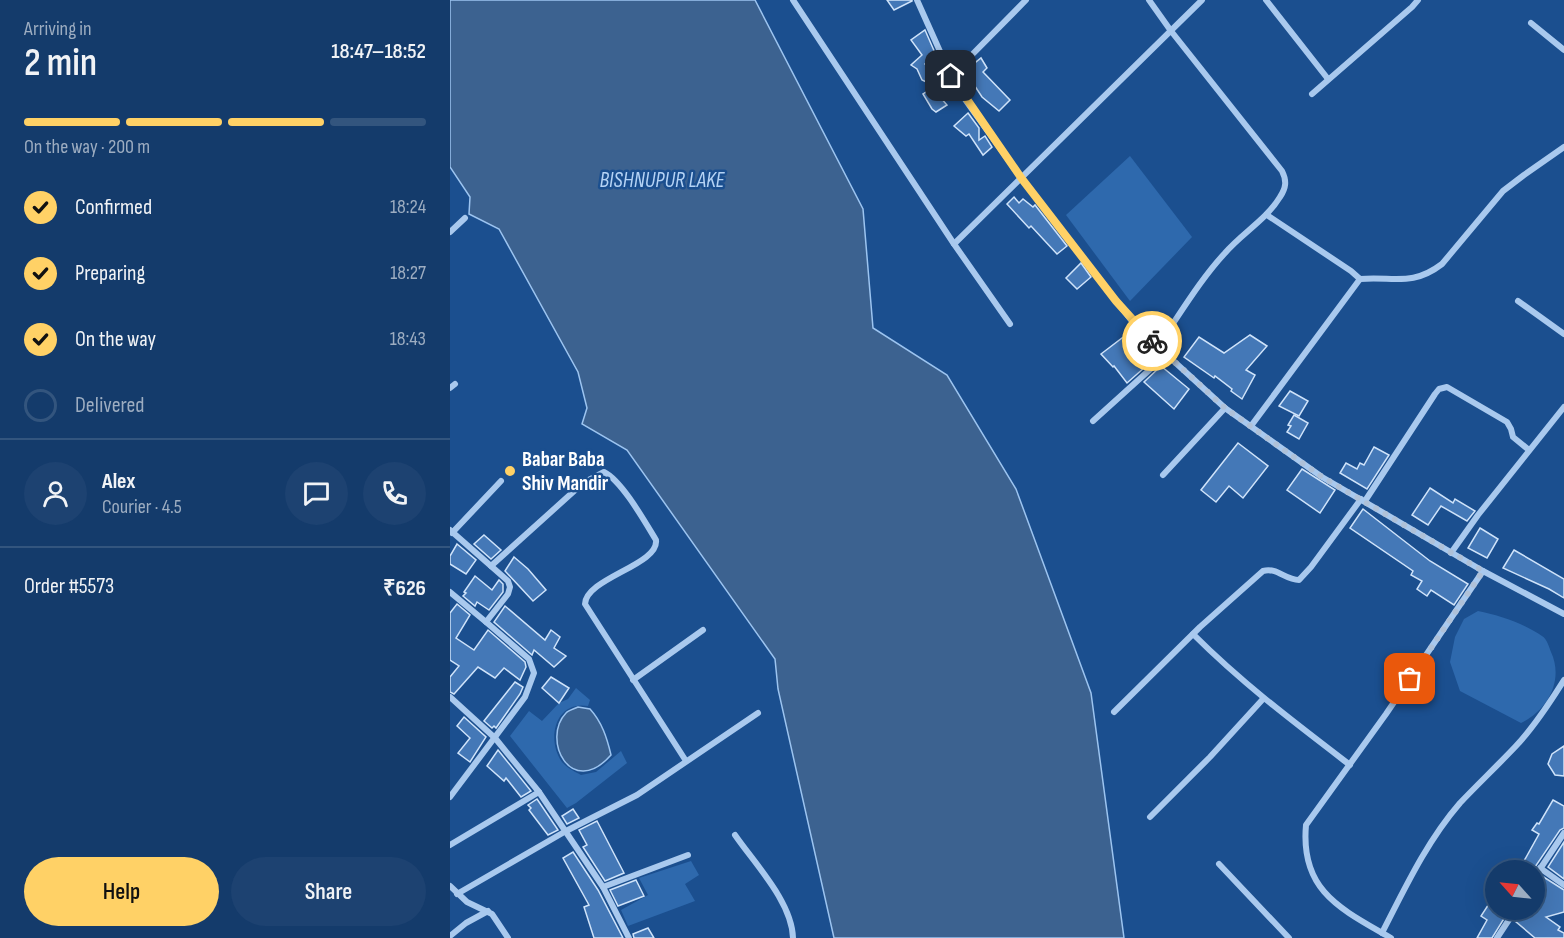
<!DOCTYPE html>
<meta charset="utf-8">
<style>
:root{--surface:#143b6b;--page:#1d4271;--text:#f1f3f6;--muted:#9dadc1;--line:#33557e;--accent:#ffd166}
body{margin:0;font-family:"Sofia Sans Condensed",sans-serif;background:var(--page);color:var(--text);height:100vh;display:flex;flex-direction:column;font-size:22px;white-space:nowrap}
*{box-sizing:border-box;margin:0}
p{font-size:20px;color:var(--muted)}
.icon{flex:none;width:33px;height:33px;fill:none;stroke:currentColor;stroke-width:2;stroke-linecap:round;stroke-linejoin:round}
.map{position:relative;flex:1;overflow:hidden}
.sheet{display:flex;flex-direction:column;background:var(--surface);width:450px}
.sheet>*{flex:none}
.needle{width:39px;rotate:297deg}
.buttons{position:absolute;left:1035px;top:860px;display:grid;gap:12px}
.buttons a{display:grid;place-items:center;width:60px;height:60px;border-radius:50%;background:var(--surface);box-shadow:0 6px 24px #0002,0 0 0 2px var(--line);font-size:30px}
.pin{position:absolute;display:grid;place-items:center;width:51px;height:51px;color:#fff;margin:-26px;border-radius:12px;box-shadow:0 3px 9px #0006}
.courier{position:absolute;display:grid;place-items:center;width:60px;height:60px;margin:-30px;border:4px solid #ffd166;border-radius:50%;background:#fff;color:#222;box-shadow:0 2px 8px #0007}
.head em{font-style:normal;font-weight:600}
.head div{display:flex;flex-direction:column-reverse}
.head{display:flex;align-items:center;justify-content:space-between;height:102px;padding:0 24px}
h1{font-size:39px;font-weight:600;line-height:45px}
.bar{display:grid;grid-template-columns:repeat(4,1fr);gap:9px 6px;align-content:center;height:72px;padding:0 24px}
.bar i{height:8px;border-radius:4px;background:var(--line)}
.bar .active{background:var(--accent)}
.bar p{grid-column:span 4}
.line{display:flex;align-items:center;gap:15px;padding:0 24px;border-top:2px solid var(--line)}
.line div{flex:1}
.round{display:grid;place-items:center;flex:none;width:63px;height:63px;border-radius:32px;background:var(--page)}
ol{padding:0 24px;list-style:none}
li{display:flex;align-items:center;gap:18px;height:66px}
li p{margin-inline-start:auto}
li .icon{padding:6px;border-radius:50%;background:var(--accent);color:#111;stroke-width:4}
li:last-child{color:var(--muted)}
li i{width:33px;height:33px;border:3px solid var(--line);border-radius:50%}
.button{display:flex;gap:12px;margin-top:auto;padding:12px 24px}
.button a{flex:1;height:69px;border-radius:36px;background:var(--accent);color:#111;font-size:24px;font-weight:600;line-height:69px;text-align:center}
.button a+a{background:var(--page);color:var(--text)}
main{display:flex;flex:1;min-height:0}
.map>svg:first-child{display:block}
.green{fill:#2e69ad}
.water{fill:#3c6290;stroke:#9cc4f0;stroke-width:1.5}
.building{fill:#4478b7;stroke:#cfe3fa;stroke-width:1.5}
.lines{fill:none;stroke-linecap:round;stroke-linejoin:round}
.street{stroke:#a9c9ee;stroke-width:6}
.done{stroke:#afc1d8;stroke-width:6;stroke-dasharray:0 10.8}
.route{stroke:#ffd166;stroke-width:8}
.poi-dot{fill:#ffd166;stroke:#1b4f8f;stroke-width:2}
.labels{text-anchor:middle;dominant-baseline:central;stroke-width:5;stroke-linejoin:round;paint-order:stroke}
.poi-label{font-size:21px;font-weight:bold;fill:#fff;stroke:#1b4f8f;text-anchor:start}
.water-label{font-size:22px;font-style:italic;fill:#b5d3f5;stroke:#1b4f8f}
</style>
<main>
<section class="sheet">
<div class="head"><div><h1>2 min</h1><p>Arriving in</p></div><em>18:47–18:52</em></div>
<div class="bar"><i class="active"></i><i class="active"></i><i class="active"></i><i></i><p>On the way · 200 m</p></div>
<ol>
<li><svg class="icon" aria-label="check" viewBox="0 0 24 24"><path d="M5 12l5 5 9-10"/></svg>Confirmed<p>18:24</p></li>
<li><svg class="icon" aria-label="check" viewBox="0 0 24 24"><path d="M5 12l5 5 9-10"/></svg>Preparing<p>18:27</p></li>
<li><svg class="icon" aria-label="check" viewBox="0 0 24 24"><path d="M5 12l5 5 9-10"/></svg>On the way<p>18:43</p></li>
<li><i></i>Delivered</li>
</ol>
<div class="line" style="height:108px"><a class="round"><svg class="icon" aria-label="person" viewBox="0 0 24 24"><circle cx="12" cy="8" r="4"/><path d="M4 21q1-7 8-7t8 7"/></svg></a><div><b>Alex</b><p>Courier · 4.5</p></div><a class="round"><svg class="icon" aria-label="chat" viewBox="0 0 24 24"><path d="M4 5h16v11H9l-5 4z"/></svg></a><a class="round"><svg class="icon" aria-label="phone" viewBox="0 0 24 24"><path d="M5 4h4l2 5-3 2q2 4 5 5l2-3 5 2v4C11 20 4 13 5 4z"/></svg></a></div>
<div class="line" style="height:78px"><div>Order #5573</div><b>₹626</b></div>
<div class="button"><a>Help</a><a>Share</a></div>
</section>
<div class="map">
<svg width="1114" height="938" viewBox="0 0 1114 938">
<rect width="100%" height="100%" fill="#1b4f8f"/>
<g class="green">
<path d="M680,156L742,237L680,301L616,215Z"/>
<path d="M1028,611C1049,615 1075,624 1092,636C1097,639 1099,647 1101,652C1114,680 1098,710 1071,723L1010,691L1000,662L1005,637L1014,619Z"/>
<path d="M126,688L140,700L138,706C105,700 96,740 112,762C117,768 124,771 131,775L146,772L171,751L177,763L126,803L117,808L60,736L79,711L92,721L109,703L118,699Z"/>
<path d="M241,861L249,875L235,884L245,901L178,926L171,910L198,895L189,878Z"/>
</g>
<g class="water">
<path d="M0,0H305L413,209L423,328L497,375L566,489L641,693L674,938H384L328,689L325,659L177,450L132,424L137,408L128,372L49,229L19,214L20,197L0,167Z"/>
<path d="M128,707L140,709C152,722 157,738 161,755C121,800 91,739 116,713C119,710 124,709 128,707Z"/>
</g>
<g class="building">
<path d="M437,0H462V1L444,10Z"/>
<path d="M475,30L489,62L482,56L475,64L488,78L497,91L490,97L497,105L486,112L482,109L473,94L485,86L472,80L467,69L461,65L472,55L461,40Z"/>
<path d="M531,58L537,68L533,72L560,100L549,111L532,97L515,71Z"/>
<path d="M518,113L529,128V140L535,136L542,147L533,155L519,134L516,136L504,126Z"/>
<path d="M564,197L569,203L573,199L583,207L585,205L617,246L607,254L581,226L579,228L557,204Z"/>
<path d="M631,263L641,277L627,289L616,278Z"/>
<path d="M676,335L703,360L677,383L664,366L663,367L651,354Z"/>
<path d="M800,335L817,346L796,370L805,375L792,399L781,391L782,389L765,376L764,378L734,357L749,337L774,353Z"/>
<path d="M711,366L739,389L724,409L694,382Z"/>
<path d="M840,391L858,401L849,416L829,406Z"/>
<path d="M844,415L858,423L849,439L837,432L841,426L838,425Z"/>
<path d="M788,443L818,466L793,498L779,486L766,502L751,490Z"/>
<path d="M924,447L939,455L917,489L890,473L896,463L907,469L910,463L914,465Z"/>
<path d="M852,469L885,490L870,513L837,490Z"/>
<path d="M980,488L1003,503L1005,499L1025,511L1017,521L991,506L978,525L962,515Z"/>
<path d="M913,509L980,561L1018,584L1004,605L981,590L977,596L967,589L972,581L961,575L963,571L900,528Z"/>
<path d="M1030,528L1048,539L1037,558L1018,548Z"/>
<path d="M34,535L51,550L41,559L24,544Z"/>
<path d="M7,544L26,560L16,574L0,564V556Z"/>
<path d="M1064,550L1114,579V598L1099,589L1053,568Z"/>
<path d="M64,557L78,569L96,590L83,601L55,571Z"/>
<path d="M25,576L42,590L49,580L53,584V592L39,610L27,602L25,606L13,596L16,593L14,592Z"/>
<path d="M7,604L20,615L6,638L24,650L38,630L75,662L76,667L70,680L54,668L45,678L28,667L4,694L0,692V677L9,666L0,660V613Z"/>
<path d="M55,606L95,640L101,630L110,637L104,648L116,656L104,667L84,650L82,655L44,622Z"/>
<path d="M101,677L119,688L109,703L92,688Z"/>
<path d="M65,682L73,687L70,694L46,728L44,726L42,728L34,721Z"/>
<path d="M14,717L36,737L20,762L8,753L20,738L7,726Z"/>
<path d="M1114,746V776L1105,775L1098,764L1102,754Z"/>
<path d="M48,750L81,791L71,797L56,778L54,781L37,766Z"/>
<path d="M87,799L108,830L98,835L79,810L81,808L78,805Z"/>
<path d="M1103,800L1114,806V828L1110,830L1083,870H1069L1089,834L1082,830L1087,823L1089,824Z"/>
<path d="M123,809L129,818L117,824L112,816Z"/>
<path d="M147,821L174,873L155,881L133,847L137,845L129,830Z"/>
<path d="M1114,842V879L1098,867Z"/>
<path d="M123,852L148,890L173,938H144L134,907L139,905L113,858Z"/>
<path d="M1092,876L1114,890V912L1096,917L1110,927L1108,930L1114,933V938H1085L1065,921L1071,909H1084V886Z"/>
<path d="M186,880L194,896L168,906L160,890Z"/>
<path d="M1046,893V909H1060L1042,938H1027L1037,920L1031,916Z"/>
<path d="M198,928L204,938H184L183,934Z"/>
</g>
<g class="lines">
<g class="street">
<path d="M343,0L504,244L560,324"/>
<path d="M467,0L501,76L509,91L572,179L681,320L694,334L775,408L872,477L1033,571L1114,614"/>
<path d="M699,0L721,31L832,171C837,181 836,188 830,197C816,220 792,233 775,253C749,281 729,316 707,347"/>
<path d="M816,0L878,79"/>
<path d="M1081,23L1114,50"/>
<path d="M501,76L576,0"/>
<path d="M862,94L962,7L968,0"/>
<path d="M817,215L901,271L910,279C943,276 962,287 992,264L1053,191L1074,175L1114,147"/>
<path d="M0,232L15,218"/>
<path d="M504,244L752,0"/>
<path d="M1068,301L1114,334"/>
<path d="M0,388L5,384"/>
<path d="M643,421L716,355"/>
<path d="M801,426L910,279"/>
<path d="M713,475L775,408"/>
<path d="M915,501L985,394L989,389L997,387L1057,422L1061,429L1063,437L1079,450"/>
<path d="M0,530L58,581L60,587L58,594L36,622L79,659L84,673L75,697L0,797"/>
<path d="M2,533L51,481"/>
<path d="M1001,553L1028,515L1114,407"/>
<path d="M41,566L133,483L154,472C172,481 195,522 206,540C209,565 136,578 135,604L236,761"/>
<path d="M0,592L36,622"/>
<path d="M743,634C792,683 845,723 900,765"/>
<path d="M183,680L253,630"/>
<path d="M0,697L45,738L89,792L153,887L179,938"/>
<path d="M664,712L750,627L813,571C827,567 835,580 849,580L861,567L911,499"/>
<path d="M700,817L760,757L813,699"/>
<path d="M285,835C305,864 342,902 343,938"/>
<path d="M0,845L89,792"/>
<path d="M769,864L839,938"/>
<path d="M1090,868L1114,885"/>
<path d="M1084,878L1114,833"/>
<path d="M0,886L17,902L42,914L58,938"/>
<path d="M153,887L238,855"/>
<path d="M7,894L116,831L187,795L308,713"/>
<path d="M932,933C955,888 977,841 1010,803C1028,784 1047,766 1065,747C1084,727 1099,704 1114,680"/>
<path d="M0,936L16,923L38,911"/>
<path d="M941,938C891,909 850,891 856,825L936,714L1033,571"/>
<path d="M1047,938L1066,909"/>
</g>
</g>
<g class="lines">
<path class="done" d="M702,341L775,408L872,477L1033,571L960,679"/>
<path class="route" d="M501,76L572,179L666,301L702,341"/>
</g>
<circle class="poi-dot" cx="60" cy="471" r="6"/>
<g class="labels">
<g class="poi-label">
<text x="72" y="459">Babar Baba<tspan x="72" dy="24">Shiv Mandir</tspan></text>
</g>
<g class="water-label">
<text x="212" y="180">BISHNUPUR LAKE</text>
</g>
</g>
</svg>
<div class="buttons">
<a><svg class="needle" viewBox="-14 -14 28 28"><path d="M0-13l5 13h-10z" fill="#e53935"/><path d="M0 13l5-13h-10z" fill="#9dadc1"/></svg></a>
</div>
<div class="pin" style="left:960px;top:679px;background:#ea580c"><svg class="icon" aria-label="bag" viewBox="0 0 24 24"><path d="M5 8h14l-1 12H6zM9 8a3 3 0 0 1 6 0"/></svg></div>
<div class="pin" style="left:501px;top:76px;background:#1f2937"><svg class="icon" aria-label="home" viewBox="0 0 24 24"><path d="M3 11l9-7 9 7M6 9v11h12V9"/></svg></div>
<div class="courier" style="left:702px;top:341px"><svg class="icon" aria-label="bike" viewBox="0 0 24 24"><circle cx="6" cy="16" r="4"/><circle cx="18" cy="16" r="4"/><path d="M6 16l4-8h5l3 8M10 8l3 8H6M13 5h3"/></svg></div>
</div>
</main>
